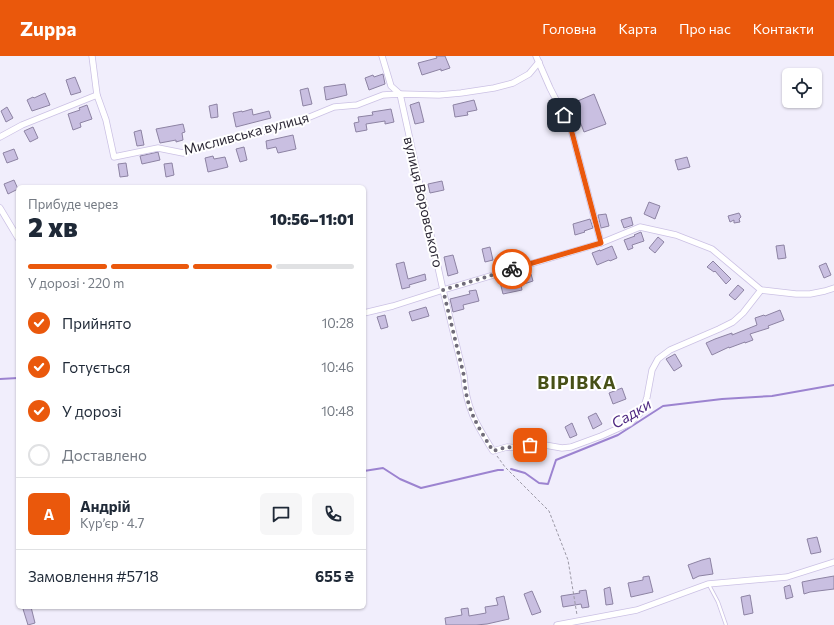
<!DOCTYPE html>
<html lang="uk">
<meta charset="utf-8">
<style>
:root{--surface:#fff;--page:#f6f6f7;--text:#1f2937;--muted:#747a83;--line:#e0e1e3;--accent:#ea580c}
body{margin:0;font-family:Commissioner,sans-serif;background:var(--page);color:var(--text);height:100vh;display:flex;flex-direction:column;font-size:15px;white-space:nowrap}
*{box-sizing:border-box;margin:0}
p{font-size:13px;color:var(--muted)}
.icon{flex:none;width:22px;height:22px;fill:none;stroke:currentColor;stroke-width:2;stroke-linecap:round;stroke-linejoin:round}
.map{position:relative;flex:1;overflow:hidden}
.sheet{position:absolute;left:16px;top:129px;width:350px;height:424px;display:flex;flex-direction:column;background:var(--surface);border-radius:6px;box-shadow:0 1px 3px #0004}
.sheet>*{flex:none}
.tools{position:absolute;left:782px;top:12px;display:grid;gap:8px}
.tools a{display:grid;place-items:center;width:40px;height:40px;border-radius:6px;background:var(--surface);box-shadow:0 1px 3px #0004;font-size:20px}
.pin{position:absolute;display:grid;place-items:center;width:34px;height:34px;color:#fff;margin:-17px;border-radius:8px;box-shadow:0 2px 6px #0006}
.courier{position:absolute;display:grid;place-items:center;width:40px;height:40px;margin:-20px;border:3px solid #ea580c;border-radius:50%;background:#fff;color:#222;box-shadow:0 1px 5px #0007}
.head em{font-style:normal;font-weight:800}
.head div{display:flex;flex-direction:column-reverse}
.head{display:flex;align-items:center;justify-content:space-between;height:68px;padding:0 12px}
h1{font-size:26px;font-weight:800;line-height:30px}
.bar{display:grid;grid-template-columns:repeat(4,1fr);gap:6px 4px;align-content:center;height:48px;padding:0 12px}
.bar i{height:5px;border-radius:3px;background:var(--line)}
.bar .selected{background:var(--accent)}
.bar p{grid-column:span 4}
.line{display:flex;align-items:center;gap:10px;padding:0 12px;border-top:1px solid var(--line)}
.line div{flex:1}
.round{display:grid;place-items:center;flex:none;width:42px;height:42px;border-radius:6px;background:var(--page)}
ol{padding:0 12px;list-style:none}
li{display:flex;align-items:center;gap:12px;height:44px}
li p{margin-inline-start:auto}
li .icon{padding:4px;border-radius:50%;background:var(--accent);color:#fff;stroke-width:4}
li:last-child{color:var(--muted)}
li i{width:22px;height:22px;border:2px solid var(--line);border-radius:50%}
header{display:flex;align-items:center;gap:24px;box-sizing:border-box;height:56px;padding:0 20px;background:var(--accent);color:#fff}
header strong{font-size:19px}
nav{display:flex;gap:22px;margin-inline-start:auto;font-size:14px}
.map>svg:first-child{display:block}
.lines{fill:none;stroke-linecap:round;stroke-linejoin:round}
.stream{stroke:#9c83d0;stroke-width:2}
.building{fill:#c9bfe1;stroke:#8d83a3}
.service-casing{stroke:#cbc1e4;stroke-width:4}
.minor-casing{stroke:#cbc1e4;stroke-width:7}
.path{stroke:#9c99a6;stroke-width:1;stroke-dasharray:3 2;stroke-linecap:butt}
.service{stroke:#fff;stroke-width:2.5}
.minor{stroke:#fff;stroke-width:5.5}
.done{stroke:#706c79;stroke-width:4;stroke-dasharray:0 7.2}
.route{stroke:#ea580c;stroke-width:5}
.labels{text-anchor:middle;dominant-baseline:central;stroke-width:4;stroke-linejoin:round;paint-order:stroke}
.street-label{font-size:14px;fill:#2a2633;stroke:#fff}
.water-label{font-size:15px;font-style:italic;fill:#4d2781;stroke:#fff}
.district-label{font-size:18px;font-weight:bold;letter-spacing:1px;fill:#475017;stroke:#fff}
</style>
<header>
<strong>Zuppa</strong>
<nav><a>Головна</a><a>Карта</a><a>Про нас</a><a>Контакти</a></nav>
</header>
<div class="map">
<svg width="834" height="569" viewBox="0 0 834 569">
<rect width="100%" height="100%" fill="#f1eefc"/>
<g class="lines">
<g class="stream">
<path d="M0,323L18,322"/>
<path d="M511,413L525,417L539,427L548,428L556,404L618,379L663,350L722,343L772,340L834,329"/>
<path d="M364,415L383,412L400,423L421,432L498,414H503"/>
</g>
</g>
<g class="building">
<path d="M436,0H445L450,12L441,15V13L422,19L418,7L437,2Z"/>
<path d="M383,18L385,28L369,34L365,22L373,19L374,21Z"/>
<path d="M75,21L81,36L71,39L66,24Z"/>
<path d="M345,28L347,39L326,44L324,31Z"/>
<path d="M308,32L312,48L303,50L300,34Z"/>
<path d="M45,37L50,49L32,55L27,44L33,41L34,42Z"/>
<path d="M594,38L606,68L584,76L573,47Z"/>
<path d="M474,44L477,54L467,56L468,59L455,61L453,49Z"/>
<path d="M419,46L424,66L415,68L410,49Z"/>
<path d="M217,48L218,61L211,62L209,50Z"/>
<path d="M87,49L92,63L80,67L81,71L73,74L68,58L80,54L79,52Z"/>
<path d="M7,51L13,62L6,66L1,55Z"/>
<path d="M252,53L253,59L269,55L271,62L236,71L233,57L242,55V56Z"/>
<path d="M391,53L394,66L385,68V65L366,68L367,74L356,76L354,67L359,66L358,61L373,59L372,56Z"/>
<path d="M183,68L185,76L182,77L183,84L176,86V84L160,87L156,73Z"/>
<path d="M33,71L38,82L30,86L24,75Z"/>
<path d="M141,74L144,89L137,90L134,76Z"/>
<path d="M293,79L296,93L278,97L276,91L267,93L266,85Z"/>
<path d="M244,91L247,104L240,106L236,93Z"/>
<path d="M14,93L18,103L7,107L3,97Z"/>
<path d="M158,96L160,104L142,108L140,100Z"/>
<path d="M213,100L214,103L225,101L228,111L208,116L205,102Z"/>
<path d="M687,101L690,111L678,114L675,104Z"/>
<path d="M126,107L128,120L120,121L118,108Z"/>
<path d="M172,107L174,119L166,121L164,108Z"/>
<path d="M14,124L18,133L8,138L4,128Z"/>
<path d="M442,125L444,134L430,137L428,128Z"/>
<path d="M649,146L660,150L655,163L644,158Z"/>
<path d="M739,157L741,161L739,163L740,166L734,167V164L730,166L728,160Z"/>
<path d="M606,158L609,170L601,172L598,159Z"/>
<path d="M631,161L633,169L624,172L621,164Z"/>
<path d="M590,163L593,172L584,175L585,176L575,179L573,168Z"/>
<path d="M641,176L644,185L632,189L633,192L628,194L624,184L635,180L634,179Z"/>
<path d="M658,181L664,186L655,197L649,192Z"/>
<path d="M784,189L786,202L778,203L776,190Z"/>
<path d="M612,190L617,202L610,205L609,204L597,209L592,197L600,194V195Z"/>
<path d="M490,191L493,204L485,206L482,193Z"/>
<path d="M453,199L458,217L448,220L444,201Z"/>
<path d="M713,205L731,223L726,228L715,215L714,216L707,211Z"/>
<path d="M404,206L408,223L425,218L426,224L409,229L410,231L402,233L396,208Z"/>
<path d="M826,207L831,219L824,222L819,210Z"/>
<path d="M531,218L533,225L521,229L522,234L503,238L500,226Z"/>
<path d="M738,229L744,234L735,244L729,239Z"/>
<path d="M476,234L479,245L463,249L464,253L453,256L450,243L470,238L469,235Z"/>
<path d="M426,251L429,260L412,265L409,256Z"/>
<path d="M780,254L784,264L768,270L769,272L750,278L753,284L745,287V286L729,292V291L712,299L706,287L715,283L732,277V279L757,269L755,262L764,259L765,260Z"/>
<path d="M385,259L388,271L381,273L377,261Z"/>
<path d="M675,298L682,310L674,315L666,303Z"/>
<path d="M622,332L626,343L613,348L609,337Z"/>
<path d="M596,357L602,368L593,373L588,361Z"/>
<path d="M572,367L577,379L570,382L565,371Z"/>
<path d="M817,481L821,496L811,498L807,483Z"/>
<path d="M710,502L713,518L699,520L693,523L688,509L702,504Z"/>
<path d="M649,520L653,536L631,541L628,527L643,524V521Z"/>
<path d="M834,520V533L810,536L804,538L802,526L817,523Z"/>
<path d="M790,529L793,541L786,543L784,531Z"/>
<path d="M610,531L613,548L606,549L604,533Z"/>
<path d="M586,534L589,551L582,552L581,548L563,551L561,540L580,537L579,535Z"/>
<path d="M532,535L541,556L532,559L524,538Z"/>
<path d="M750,539L753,557L744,559L741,541Z"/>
<path d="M504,540L509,563L487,568L476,569H446L445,562L462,559L461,553L468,552L469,560L486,557L485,551L498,549L496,542Z"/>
<path d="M29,551H31L35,567L28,569L23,553Z"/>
</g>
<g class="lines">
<g class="service-casing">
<path id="service" d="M709,529L718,546L726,569"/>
</g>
<g class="minor-casing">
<g id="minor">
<path d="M92,0L97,39"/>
<path d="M382,0L391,30L400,38L443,234L464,320C466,352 476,368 493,395L507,391L518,392L530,389H545L562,392L571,391L601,380L630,367L643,354L647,341L652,314L658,303L670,294L719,273L733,266L743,257L761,234"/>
<path d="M536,0L550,32L571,73L601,187"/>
<path d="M0,81L22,69L97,39L106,64L114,101L158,92L183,97L295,67L334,51L357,49L383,39L400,38L439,39L461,37L494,32L513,27L529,18L539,6"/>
<path d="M0,152L18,182"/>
<path d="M364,257L393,250L443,234L601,187L640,171L676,179L712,193L761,234L796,238H810L825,235L834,232"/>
<path d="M557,569L637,554L708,528L787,521L834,506"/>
</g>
</g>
<path class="path" d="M497,400L505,411L549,455L568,504L577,559"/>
<use href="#service" class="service"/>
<use href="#minor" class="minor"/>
</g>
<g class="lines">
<path class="done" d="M512,213L443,234L464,320C466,352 476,368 493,395L507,391L518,392L530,389"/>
<path class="route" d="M512,213L601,187L571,73L564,59"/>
</g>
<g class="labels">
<g class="street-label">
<text transform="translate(246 77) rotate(-15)">Мисливська вулиця</text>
<text transform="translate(424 146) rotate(77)">вулиця Воровського</text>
</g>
<g class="water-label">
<text transform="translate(631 357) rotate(-31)">Садки</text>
</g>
<g class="district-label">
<text x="577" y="326">ВІРІВКА</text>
</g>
</g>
</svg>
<div class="tools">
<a><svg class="icon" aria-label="locate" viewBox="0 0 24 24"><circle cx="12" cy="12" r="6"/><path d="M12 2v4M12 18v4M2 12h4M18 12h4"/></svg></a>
</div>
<div class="pin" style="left:530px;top:389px;background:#ea580c"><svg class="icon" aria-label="bag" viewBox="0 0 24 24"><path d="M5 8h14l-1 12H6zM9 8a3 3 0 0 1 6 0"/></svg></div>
<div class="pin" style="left:564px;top:59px;background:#1f2937"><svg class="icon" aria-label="home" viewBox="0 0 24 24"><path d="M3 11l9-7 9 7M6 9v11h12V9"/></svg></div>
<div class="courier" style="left:512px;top:213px"><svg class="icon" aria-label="bike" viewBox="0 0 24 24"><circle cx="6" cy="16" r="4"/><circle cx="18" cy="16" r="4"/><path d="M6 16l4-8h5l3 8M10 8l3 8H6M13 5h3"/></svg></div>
<section class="sheet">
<div class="head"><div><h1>2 хв</h1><p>Прибуде через</p></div><em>10:56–11:01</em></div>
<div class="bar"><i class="selected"></i><i class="selected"></i><i class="selected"></i><i></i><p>У дорозі · 220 m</p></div>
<ol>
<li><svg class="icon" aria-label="check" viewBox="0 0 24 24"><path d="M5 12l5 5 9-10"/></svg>Прийнято<p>10:28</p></li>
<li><svg class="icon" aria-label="check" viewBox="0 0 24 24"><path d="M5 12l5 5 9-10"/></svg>Готується<p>10:46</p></li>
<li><svg class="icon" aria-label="check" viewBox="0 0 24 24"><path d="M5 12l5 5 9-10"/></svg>У дорозі<p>10:48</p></li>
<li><i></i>Доставлено</li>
</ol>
<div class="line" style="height:72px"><b class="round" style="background:var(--accent);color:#fff">А</b><div><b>Андрій</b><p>Кур’єр · 4.7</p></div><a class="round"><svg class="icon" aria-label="chat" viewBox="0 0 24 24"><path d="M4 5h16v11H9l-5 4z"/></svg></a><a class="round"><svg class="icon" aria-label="phone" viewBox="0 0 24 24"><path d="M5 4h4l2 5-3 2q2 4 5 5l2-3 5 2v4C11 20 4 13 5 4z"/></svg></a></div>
<div class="line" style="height:52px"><div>Замовлення #5718</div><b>655 ₴</b></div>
</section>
</div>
